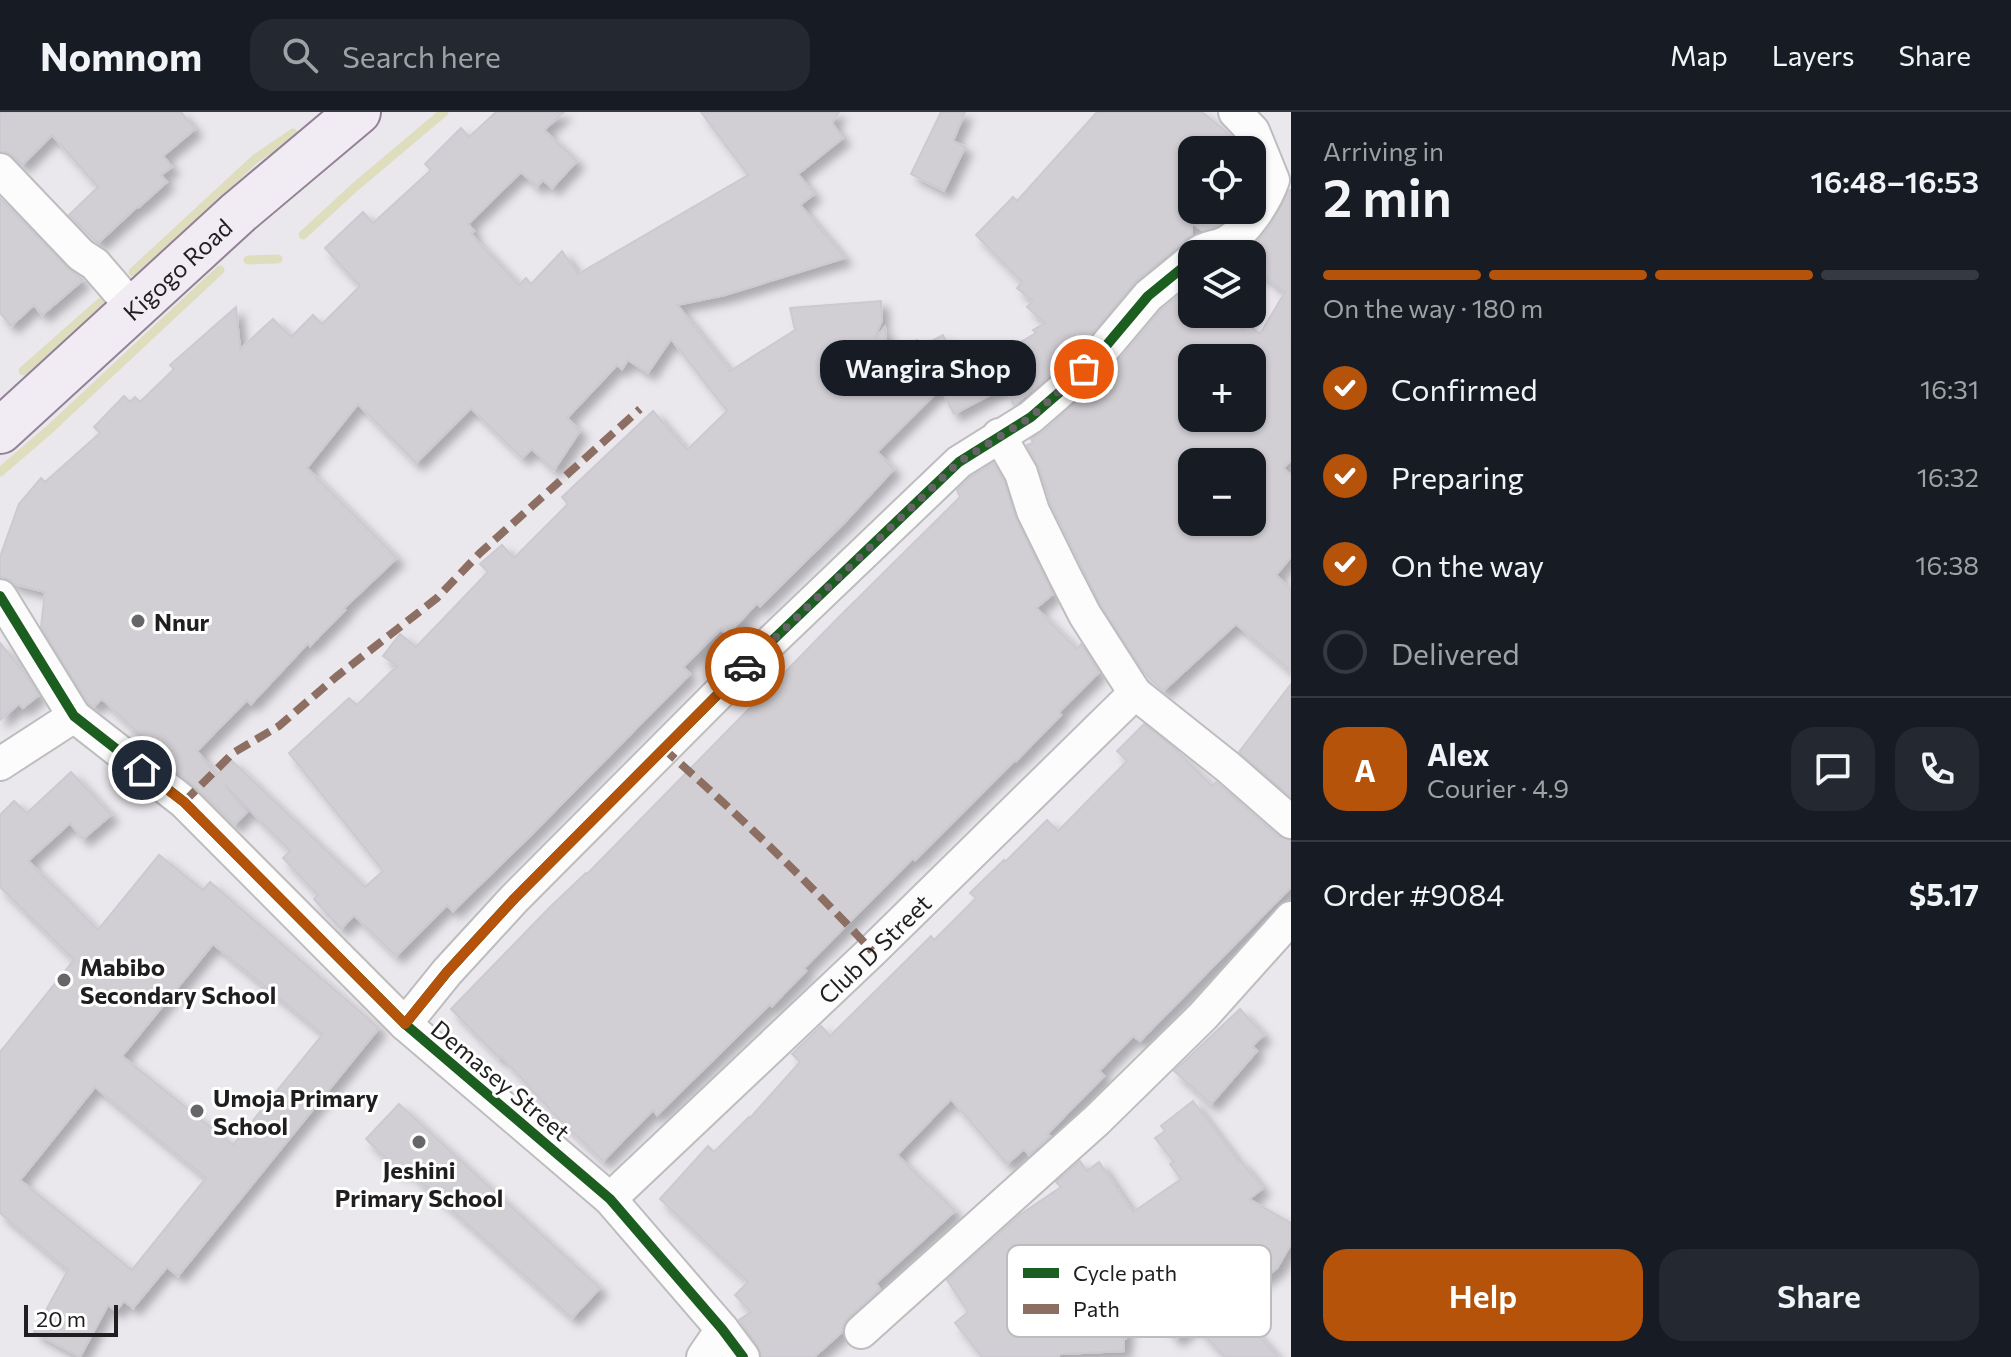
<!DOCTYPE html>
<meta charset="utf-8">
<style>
:root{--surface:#171b24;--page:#242831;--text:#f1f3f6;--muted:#9ea1a6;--line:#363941;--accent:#b45309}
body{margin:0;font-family:Commissioner,sans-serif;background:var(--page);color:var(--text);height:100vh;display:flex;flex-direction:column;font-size:30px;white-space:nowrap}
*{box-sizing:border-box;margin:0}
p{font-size:26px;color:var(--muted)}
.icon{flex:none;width:44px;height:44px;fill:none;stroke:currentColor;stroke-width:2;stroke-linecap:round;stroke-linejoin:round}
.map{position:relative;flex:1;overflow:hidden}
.panel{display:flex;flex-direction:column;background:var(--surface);width:720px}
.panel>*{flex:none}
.tools{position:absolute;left:1178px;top:24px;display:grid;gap:16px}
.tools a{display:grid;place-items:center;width:88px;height:88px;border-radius:16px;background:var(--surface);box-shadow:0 2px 6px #0004;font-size:40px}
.scale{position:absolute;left:24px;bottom:20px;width:94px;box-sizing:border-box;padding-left:8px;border:4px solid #1f1f1f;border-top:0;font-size:22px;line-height:28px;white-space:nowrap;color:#1f1f1f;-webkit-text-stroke:6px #fff;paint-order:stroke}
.pin{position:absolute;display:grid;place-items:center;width:68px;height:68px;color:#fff;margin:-34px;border:4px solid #fff;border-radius:50%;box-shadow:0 2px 8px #0007}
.courier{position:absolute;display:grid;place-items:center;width:80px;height:80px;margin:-40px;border:6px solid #b45309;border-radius:50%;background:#fff;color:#222;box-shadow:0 2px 10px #0007}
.bubble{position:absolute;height:56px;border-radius:24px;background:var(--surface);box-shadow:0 2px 6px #0004;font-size:26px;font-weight:600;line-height:56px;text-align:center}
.overview em{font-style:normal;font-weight:600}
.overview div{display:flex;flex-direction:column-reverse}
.overview{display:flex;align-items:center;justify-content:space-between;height:136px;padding:0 32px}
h1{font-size:52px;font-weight:600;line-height:60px}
.bar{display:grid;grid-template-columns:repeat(4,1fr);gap:12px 8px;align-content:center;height:96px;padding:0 32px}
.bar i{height:10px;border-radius:6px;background:var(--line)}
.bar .active{background:var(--accent)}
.bar p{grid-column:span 4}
.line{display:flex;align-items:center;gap:20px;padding:0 32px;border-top:2px solid var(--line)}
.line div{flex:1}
.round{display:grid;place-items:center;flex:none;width:84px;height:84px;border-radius:24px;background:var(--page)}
ol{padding:0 32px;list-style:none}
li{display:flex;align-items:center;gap:24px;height:88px}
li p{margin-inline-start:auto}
li .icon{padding:8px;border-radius:50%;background:var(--accent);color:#fff;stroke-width:4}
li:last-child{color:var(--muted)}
li i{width:44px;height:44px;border:4px solid var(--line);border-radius:50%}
.button{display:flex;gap:16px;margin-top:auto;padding:16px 32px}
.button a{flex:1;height:92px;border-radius:24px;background:var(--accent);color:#fff;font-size:32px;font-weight:600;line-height:92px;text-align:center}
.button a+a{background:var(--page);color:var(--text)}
header{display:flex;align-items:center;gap:48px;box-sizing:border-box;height:112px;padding:0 40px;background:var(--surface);border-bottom:2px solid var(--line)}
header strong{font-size:38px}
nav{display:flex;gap:44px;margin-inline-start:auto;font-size:28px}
.search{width:560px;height:72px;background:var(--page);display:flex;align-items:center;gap:20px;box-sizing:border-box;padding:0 28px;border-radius:24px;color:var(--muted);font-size:30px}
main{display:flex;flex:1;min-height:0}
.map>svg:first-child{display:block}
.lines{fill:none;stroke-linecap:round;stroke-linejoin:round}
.stream{stroke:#dedebe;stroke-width:9}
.building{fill:#d1cfd3;stroke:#cccad0;stroke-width:2;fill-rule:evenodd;filter:url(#shadow)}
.street-casing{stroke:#bdbdbf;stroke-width:36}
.secondary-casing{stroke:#938196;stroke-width:48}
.street{stroke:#fcfcfc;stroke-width:32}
.secondary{stroke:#f1ebf3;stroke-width:44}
.quiet{stroke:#8d6e63;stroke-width:8;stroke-dasharray:16 8;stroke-linecap:butt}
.cycleway-casing{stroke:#fff;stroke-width:15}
.cycleway{stroke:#1b5e20;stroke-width:10}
.done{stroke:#666567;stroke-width:8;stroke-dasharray:0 14.4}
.route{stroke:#b45309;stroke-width:10}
.poi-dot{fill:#666567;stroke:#fff;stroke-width:3}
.labels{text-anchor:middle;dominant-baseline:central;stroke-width:6;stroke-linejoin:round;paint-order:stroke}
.street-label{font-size:24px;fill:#1f1f1f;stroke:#fff}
.poi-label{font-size:24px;font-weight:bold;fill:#1f1f1f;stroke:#fff;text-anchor:start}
.key{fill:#fff;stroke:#bcbcbc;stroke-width:2}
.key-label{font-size:22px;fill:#1f1f1f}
</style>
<header>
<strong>Nomnom</strong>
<div class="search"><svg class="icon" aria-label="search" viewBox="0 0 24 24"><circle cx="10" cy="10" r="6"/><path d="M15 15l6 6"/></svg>Search here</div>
<nav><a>Map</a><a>Layers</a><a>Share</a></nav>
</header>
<main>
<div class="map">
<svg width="1291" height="1245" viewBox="0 0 1291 1245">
<defs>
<filter id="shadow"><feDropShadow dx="7" dy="7" stdDeviation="4" flood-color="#0004"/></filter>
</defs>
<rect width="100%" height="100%" fill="#eae8ed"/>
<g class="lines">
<g class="stream">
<path d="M303,123L355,75L444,0"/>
<path d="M248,148L278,147"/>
<path d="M133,160L255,47L293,21"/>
<path d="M23,259L107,185"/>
<path d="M0,360L50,317L220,158"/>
</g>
</g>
<g class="building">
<path d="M0,0H181L195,17L163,44L172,55L161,63L167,70L139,95L138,94L98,131L69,103L98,75L52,23L22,53L13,44L6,40H0Z"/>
<path d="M496,0H564L544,18L577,49L552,76L543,68L537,75L521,60L468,112L474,119L471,122L519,173L526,166L531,172L562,139L578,162L748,63L701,0H839L832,11L843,26L798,62L814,82L800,93L845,146L725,183L677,193L730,259L795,218L790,196L881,189L882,208L874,227L885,215L887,243L917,228L920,235L943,223L964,263L1036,221L1033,218L1045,211L1027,195L1033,189L1017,176L1022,170L976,123L1013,85L1017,89L1097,0H1202L1228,21L1226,23L1238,34L1240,38H1192V98H1234L1228,105L1217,114L1202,118L1192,111V122L1136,169L1086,228L1056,258L1014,293L1005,275L954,302L941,276L877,340L894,357L844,411L760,494L757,491L727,523L721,517L683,555L690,562L529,725L453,799L447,793L396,844L354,803L341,817L314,787L318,783L283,746L290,739L225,673L247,700L234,713L197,676L161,648L159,646L162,643L102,587L93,595L88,591L41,515L45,480L14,472L8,467L0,465V445L19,392L41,366L45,370L100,321L94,315L124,284L130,290L135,285L140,290L174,257L170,253L236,195L240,237L273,207L291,225L313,203L322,212L360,174L325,136L363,100L373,111L431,58L425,52L461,16L469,25ZM671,227L727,299L687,338L653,299L562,385L568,392L514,446L502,433L480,452L488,460L416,535L400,522L383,544L397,554L357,593L349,586L289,641L383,759L365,775L231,648L217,663L197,639L247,588L251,592L308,531L310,534L345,498L343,497L397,446L307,356L358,292L416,351L471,296L522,346L532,337L554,358L580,319L567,306L617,253L622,257L628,248L648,261Z"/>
<path d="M941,0H965L953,29L965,35L944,79L911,62Z"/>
<path d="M1290,77L1291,348L1283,356L1291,364V445L1276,463L1291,478V559L1236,512L1163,579L1144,560L1101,494L1051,392L1039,355L1027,333L1033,331L1031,327L1043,320L1082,285L1115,253L1161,198L1192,173V202H1224L1243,217L1247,212L1260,222L1285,180L1252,155V142H1243L1255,132L1270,114ZM1192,246H1252V306H1192ZM1192,350H1252V410H1192Z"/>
<path d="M0,86L68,156L83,168L42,203L34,193L11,214L0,201Z"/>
<path d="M993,351L1004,369L1016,407L1053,482L1036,496L1077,537L1081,532L1099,560L1059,600L1061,603L1016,649L1015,648L915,748L913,746L804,856L806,859L772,894L770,892L657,1003L653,998L603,1049L558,1006L501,944L499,946L451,897L550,795L586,761L587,762L839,505L960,385L957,378L971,365Z"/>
<path d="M0,531L24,560L39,583L23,596L19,592L0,608Z"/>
<path d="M1291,572V685L1239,640Z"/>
<path d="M1144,612L1173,635L1212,674L1216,670L1278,724L1291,728V775L1140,929L1133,924L1099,959L1104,964L1047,1022L1050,1024L1029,1043L1024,1037L1007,1052L951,987L897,1043L955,1099L876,1171L880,1177L848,1206L843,1213V1219L814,1245H762L758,1234L739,1208L751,1200L735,1183L748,1170L660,1087L708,1034L714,1040L749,1005L750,1006L800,950L792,942L821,914L830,924L931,824L934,828L976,786L970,781L1004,748L1005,750L1047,708L1058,719L1127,649L1117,639Z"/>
<path d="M71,660L111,703L83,727L70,711L28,749L98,818L159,743L203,778L210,770L379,916L178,1164L167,1155L133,1196L124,1189L116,1199L108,1193L80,1245L34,1220L68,1158L0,1101V940L74,848L0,775V703L14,689L27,701ZM213,832L323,922L233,1033L122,944ZM95,975L206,1066L132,1158L20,1068Z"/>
<path d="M1240,897L1264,923L1252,934L1257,939L1211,992L1174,959Z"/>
<path d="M1193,989L1239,1050L1241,1049L1263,1076L1249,1087L1291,1111V1132L1277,1156L1231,1192L1278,1245H1225L1194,1212L1176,1227L1123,1163L1126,1227H1124V1239L1061,1242L1057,1245H982L955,1211L968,1200L947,1168L1021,1102L1061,1075L1056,1070L1080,1049L1087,1059L1099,1050L1133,1100L1181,1067L1170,1052L1174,1050L1155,1026L1165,1019L1161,1014Z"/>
<path d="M399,992L600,1176L572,1206L405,1056L401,1061L366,1027Z"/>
</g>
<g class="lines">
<g class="street-casing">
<g id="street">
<path d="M0,58L81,143L95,152L133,196"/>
<path d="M1197,142C1206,134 1217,136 1227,130C1246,120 1266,88 1273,68L1253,19L1235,0"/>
<path d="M999,323L1021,361L1033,399L1065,464L1085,503L1135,581L1228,655L1291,710"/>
<path d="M0,484L74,604L184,690L405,912L610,1087L722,1217L743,1245"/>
<path d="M0,652L74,604"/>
<path d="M405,912L447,860L514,787L754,546L959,350L1031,305L1069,272L1100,241L1148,184L1192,148"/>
<path id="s1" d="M610,1087L872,839L1135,581"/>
<path d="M861,1220L1097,1008L1203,904L1291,806"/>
<path d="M703,1245L722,1217"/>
</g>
</g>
<g class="secondary-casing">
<g id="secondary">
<path id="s2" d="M0,319L239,100L358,0"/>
</g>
</g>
<use href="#street" class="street"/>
<use href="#secondary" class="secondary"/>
<g class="quiet">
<path d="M663,636C736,701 806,767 872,839"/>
<path d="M184,690L233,641L279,614L336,565L437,486L480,441L640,297"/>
</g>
<g class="cycleway-casing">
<g id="cycleway">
<path d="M0,484L74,604L184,690L405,912L610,1087L722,1217L743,1245"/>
<path d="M405,912L447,860L514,787L754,546L959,350L1031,305L1069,272L1100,241L1148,184L1192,148"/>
</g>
</g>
<use href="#cycleway" class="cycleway"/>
</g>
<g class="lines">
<path class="done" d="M745,555L959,350L1031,305L1084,257"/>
<path class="route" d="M142,658L184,690L405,912L447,860L514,787L745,555"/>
</g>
<g class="poi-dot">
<circle cx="138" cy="509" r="8"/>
<circle cx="64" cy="868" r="8"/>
<circle cx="197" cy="999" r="8"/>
<circle cx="419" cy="1030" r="8"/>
</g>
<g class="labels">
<g class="street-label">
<text stroke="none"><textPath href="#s2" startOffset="240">Kigogo Road</textPath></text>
<text stroke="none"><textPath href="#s1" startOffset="364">Club D Street</textPath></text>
<text transform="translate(501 968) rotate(40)">Demasey Street</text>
</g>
<g class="poi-label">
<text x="154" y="509">Nnur</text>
<text x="80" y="854">Mabibo<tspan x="80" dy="28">Secondary School</tspan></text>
<text x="213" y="985">Umoja Primary<tspan x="213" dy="28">School</tspan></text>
<text x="419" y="1057" text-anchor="middle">Jeshini<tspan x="419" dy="28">Primary School</tspan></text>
</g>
</g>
<rect x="1007" y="1133" width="264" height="92" rx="12" class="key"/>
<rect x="1023" y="1156" width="36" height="10" fill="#1b5e20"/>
<rect x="1023" y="1192" width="36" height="10" fill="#8d6e63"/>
<g class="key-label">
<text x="1073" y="1169">Cycle path</text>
<text x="1073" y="1205">Path</text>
</g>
</svg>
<div class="tools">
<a><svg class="icon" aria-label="locate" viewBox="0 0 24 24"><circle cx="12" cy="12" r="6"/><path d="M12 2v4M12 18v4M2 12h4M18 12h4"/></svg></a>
<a><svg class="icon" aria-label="layers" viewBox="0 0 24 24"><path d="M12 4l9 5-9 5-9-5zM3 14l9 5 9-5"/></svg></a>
<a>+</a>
<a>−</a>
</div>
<div class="scale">20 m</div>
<div class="pin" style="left:1084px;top:257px;background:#ea580c"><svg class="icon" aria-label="bag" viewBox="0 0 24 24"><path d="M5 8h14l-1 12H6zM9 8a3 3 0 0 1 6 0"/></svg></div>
<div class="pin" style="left:142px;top:658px;background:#1f2937"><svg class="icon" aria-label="home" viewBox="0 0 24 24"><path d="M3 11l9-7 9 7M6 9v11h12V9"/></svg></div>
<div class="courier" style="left:745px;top:555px"><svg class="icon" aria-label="car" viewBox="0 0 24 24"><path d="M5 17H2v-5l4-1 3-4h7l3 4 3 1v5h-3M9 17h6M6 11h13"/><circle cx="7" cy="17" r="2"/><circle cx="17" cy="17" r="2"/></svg></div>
<div class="bubble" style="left:820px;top:228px;width:216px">Wangira Shop</div>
</div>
<section class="panel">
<div class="overview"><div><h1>2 min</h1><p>Arriving in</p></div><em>16:48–16:53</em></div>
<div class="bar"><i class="active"></i><i class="active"></i><i class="active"></i><i></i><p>On the way · 180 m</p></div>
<ol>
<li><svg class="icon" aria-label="check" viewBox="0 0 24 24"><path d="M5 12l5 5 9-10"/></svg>Confirmed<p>16:31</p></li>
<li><svg class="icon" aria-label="check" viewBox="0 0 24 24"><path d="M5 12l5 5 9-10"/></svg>Preparing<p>16:32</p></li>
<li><svg class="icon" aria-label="check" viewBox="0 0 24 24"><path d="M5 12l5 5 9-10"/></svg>On the way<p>16:38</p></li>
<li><i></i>Delivered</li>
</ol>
<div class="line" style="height:144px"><b class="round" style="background:var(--accent);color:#fff">A</b><div><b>Alex</b><p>Courier · 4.9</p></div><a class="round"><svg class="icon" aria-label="chat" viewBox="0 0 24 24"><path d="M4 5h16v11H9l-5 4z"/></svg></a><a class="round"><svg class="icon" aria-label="phone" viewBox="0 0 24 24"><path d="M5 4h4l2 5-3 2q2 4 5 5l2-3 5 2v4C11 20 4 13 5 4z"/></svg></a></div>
<div class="line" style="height:104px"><div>Order #9084</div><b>$5.17</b></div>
<div class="button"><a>Help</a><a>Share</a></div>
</section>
</main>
